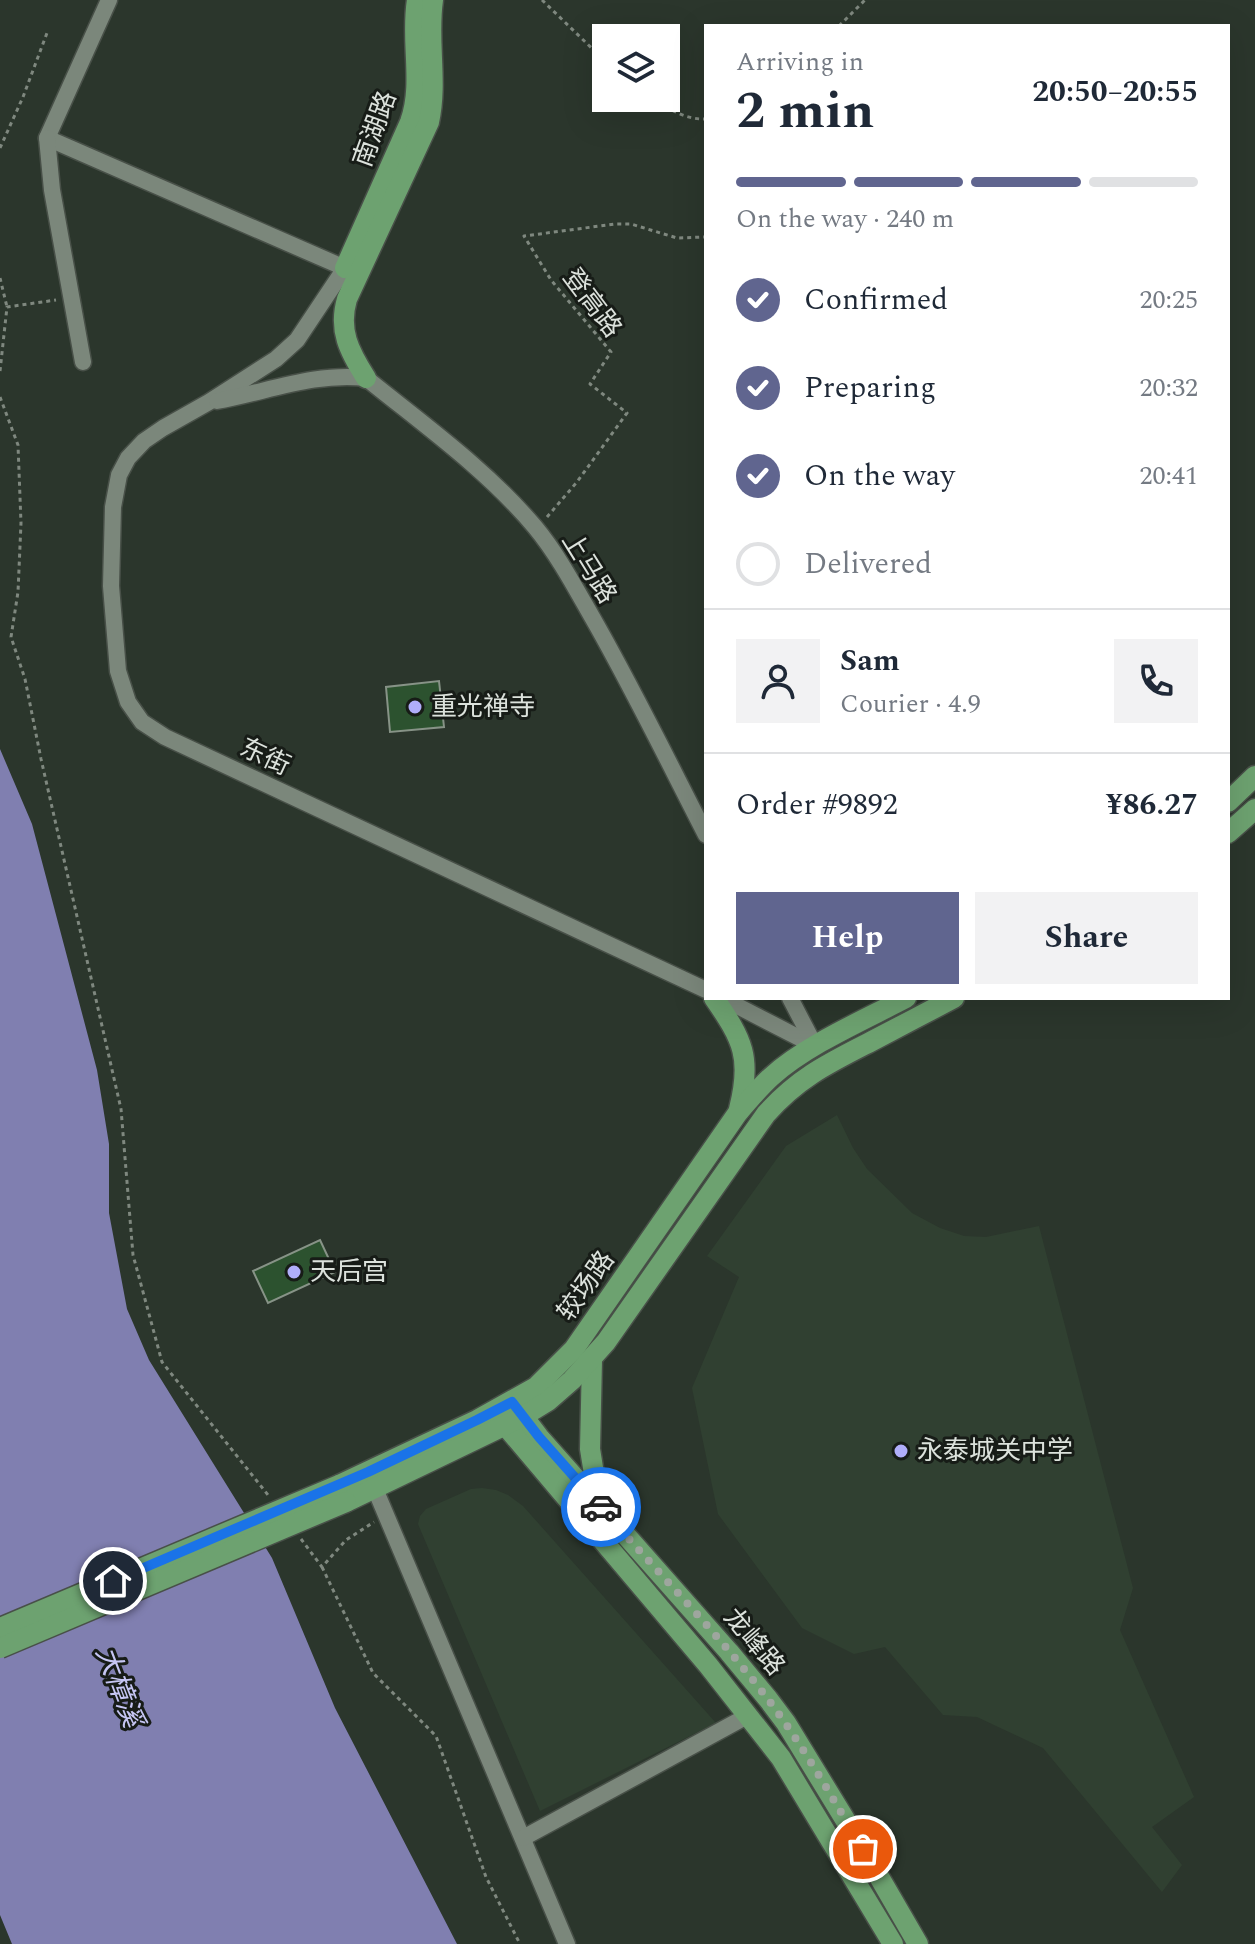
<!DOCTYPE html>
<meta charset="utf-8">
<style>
:root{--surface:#fff;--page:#f2f2f3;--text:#1f2937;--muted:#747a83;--line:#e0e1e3;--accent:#60658f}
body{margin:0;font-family:Spectral,"Noto Sans SC",serif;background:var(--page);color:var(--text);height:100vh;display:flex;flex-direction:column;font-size:30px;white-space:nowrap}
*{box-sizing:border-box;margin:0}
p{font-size:26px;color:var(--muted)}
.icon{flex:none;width:44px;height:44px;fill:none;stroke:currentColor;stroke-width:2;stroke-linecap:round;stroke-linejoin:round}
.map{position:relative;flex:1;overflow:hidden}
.panel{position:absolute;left:704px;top:24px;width:526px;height:976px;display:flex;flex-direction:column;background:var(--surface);border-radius:0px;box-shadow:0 8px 32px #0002}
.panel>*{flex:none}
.controls{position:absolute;left:592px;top:24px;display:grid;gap:16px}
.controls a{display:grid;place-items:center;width:88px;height:88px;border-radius:0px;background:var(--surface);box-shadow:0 8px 32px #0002;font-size:40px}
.pin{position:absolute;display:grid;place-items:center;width:68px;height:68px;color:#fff;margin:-34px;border:4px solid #fff;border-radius:50%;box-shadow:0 2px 8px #0007}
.courier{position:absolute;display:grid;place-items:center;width:80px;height:80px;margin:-40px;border:6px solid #1a73e8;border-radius:50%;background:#fff;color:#222;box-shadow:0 2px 10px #0007}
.summary em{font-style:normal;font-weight:700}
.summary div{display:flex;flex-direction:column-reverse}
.summary{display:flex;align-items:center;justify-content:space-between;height:136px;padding:0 32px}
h1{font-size:52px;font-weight:700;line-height:60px}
.bar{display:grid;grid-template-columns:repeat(4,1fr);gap:12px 8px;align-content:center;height:96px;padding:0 32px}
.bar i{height:10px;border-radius:6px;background:var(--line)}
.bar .current{background:var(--accent)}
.bar p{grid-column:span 4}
.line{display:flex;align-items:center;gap:20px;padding:0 32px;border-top:2px solid var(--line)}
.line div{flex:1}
.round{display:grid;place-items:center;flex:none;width:84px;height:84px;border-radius:0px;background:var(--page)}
ol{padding:0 32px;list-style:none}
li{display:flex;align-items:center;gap:24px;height:88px}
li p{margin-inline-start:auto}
li .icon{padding:8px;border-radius:50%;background:var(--accent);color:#fff;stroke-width:4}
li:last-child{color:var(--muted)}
li i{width:44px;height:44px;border:4px solid var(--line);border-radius:50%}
.cta{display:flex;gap:16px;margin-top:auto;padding:16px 32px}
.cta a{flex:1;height:92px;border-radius:0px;background:var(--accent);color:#fff;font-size:32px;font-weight:700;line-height:92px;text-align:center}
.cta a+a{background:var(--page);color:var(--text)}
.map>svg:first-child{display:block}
.built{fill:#304031}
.water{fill:#807fb0}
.building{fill:#2c522f;stroke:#879387;stroke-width:2}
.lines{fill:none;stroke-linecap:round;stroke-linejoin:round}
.minor-casing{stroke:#485048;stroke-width:19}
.major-casing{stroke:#485048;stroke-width:23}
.path{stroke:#7f887f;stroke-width:3;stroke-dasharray:4 4;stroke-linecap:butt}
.minor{stroke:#7b877b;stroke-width:16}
.major{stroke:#6da270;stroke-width:20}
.major-bridge-casing{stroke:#485048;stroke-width:23;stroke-linecap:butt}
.major-bridge{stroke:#6da270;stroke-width:20}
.done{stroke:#9ea69e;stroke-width:8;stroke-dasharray:0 14.4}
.route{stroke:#1a73e8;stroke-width:10}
.poi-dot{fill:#b0aefa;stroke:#171c17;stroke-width:3}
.labels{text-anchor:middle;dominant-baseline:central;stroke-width:6;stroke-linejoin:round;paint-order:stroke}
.street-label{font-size:26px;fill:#dce2dc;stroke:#171c17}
.poi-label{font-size:26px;fill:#dce2dc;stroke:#171c17;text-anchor:start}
.water-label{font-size:28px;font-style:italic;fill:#c6c6f3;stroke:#171c17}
</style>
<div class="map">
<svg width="1255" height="1944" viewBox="0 0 1255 1944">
<rect width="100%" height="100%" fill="#2b362c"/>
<g class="built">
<path d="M837,1115L853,1148L867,1169L912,1213L940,1228L964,1236L986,1237L1039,1226L1133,1588L1120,1630L1194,1797L1152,1827L1182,1865L1162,1892L1043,1748L977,1717L943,1715L885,1647L854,1654L802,1628L718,1514L692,1388L739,1277L707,1256L786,1146Z"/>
<path d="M482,1488L496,1490L508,1495L523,1506L716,1723L540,1811L418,1524L420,1516L426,1509L471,1489Z"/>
</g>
<path class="water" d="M0,749L32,824L97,1070L109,1144V1213L127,1309L149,1360L272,1558L335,1708L457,1944H12L0,1915Z"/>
<g class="building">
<path d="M439,681L444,727L390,732L386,687Z"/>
<path d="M320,1240L335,1272L268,1303L253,1271Z"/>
</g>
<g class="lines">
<g class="minor-casing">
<g id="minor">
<path d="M109,0L47,138L345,268L297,340L276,359L209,402L163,428L144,441L128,458L119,475L113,507L111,586L118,671L128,702L142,722L165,737L706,990"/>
<path d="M47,138L52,190L83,362"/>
<path d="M217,401C267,392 315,372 366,378C424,425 486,469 535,527C559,556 577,591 596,624C635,693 670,765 706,835"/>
<path d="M722,998L815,1046"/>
<path d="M790,998L815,1046"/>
<path d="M370,1477L567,1944"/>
<path d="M523,1838L749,1715"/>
</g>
</g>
<g class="major-casing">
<g id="major">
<path d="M345,268L410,122C424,83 410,41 417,0"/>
<path d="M366,378C349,351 338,330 347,299L429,122C438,81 427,41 433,0"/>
<path d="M1228,802L1255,776"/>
<path d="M1228,833L1255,809"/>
<path d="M714,998C743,1040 752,1058 739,1109"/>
<path d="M592,1360L590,1449L599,1505"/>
<path d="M517,1408L539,1437L729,1652L768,1699L786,1723L863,1849L918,1944"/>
<path d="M499,1418L708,1665L781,1758L893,1944"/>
<path d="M339,1485L477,1420L536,1387L574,1349L737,1114C748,1101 759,1088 771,1077C806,1045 864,1020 906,998"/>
<path d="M346,1502L522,1417L548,1401L572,1380L606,1342L766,1114C799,1077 829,1063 872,1041C899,1027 927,1012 954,998"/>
</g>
</g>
<g class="path">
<path d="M542,0L606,62"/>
<path d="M839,26L865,0"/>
<path d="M652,98C669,109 686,120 706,119"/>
<path d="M0,148L23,97L47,33"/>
<path d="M0,278L7,307"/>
<path d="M0,371L7,307L56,300"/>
<path d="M0,397L18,445L21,523L18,592L11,637L25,679L41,759L121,1109L133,1255L162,1362L268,1495"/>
<path d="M547,517L577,482L627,413L590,384L611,352L551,280L524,236L615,224H631L677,238L706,237"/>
<path d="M301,1539L322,1567L346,1540L374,1522"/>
<path d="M322,1567L373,1673L436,1736L486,1877L520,1944"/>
</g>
<use href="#minor" class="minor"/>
<use href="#major" class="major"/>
<g class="major-bridge-casing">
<g id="major-bridge">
<path d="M0,1628L339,1485"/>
<path d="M0,1648L346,1502"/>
</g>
</g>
<use href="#major-bridge" class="major-bridge"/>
</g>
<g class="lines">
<path class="done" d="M601,1507C656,1571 716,1631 767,1698C803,1745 832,1798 863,1849"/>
<path class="route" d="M113,1581L368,1472L477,1420L512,1402L539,1437L601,1507"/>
</g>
<g class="poi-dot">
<circle cx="415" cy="707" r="8"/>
<circle cx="294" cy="1272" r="8"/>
<circle cx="901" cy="1451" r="8"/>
</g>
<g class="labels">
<g class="street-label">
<text transform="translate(375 129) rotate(-70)">南湖路</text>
<text transform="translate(592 303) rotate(53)">登高路</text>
<text transform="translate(589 568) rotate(58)">上马路</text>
<text transform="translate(265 757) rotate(25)">东街</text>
<text transform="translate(586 1286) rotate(-55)">较场路</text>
<text transform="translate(754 1642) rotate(50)">龙峰路</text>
</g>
<g class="poi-label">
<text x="431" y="707">重光禅寺</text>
<text x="310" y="1272">天后宫</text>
<text x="917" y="1451">永泰城关中学</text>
</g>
<g class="water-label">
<text transform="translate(119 1687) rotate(69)">大樟溪</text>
</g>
</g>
</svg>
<div class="controls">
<a><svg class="icon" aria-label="layers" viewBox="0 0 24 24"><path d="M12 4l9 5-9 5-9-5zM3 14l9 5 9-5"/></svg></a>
</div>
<div class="pin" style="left:863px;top:1849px;background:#ea580c"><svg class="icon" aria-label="bag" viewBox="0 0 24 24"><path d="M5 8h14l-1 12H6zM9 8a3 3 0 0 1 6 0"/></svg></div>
<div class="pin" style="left:113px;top:1581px;background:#1f2937"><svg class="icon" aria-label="home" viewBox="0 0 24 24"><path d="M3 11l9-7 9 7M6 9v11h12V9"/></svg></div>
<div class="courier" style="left:601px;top:1507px"><svg class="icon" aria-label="car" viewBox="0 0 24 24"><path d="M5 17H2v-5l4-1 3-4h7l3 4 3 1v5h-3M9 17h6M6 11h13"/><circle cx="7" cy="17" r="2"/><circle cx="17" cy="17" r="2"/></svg></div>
<section class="panel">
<div class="summary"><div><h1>2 min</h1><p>Arriving in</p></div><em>20:50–20:55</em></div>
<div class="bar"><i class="current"></i><i class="current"></i><i class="current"></i><i></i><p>On the way · 240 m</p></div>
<ol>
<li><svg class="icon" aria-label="check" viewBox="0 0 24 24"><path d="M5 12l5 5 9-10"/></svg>Confirmed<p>20:25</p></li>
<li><svg class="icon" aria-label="check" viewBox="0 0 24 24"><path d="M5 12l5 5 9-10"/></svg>Preparing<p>20:32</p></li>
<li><svg class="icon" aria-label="check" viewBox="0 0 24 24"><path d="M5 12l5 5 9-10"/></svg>On the way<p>20:41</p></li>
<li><i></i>Delivered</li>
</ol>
<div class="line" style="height:144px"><a class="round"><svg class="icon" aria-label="person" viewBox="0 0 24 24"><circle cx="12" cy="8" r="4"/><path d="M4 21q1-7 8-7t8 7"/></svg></a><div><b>Sam</b><p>Courier · 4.9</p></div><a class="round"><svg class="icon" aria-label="phone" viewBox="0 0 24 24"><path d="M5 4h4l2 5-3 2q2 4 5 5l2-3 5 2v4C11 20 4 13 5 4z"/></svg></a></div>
<div class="line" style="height:104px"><div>Order #9892</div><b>¥86.27</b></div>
<div class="cta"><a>Help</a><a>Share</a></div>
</section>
</div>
